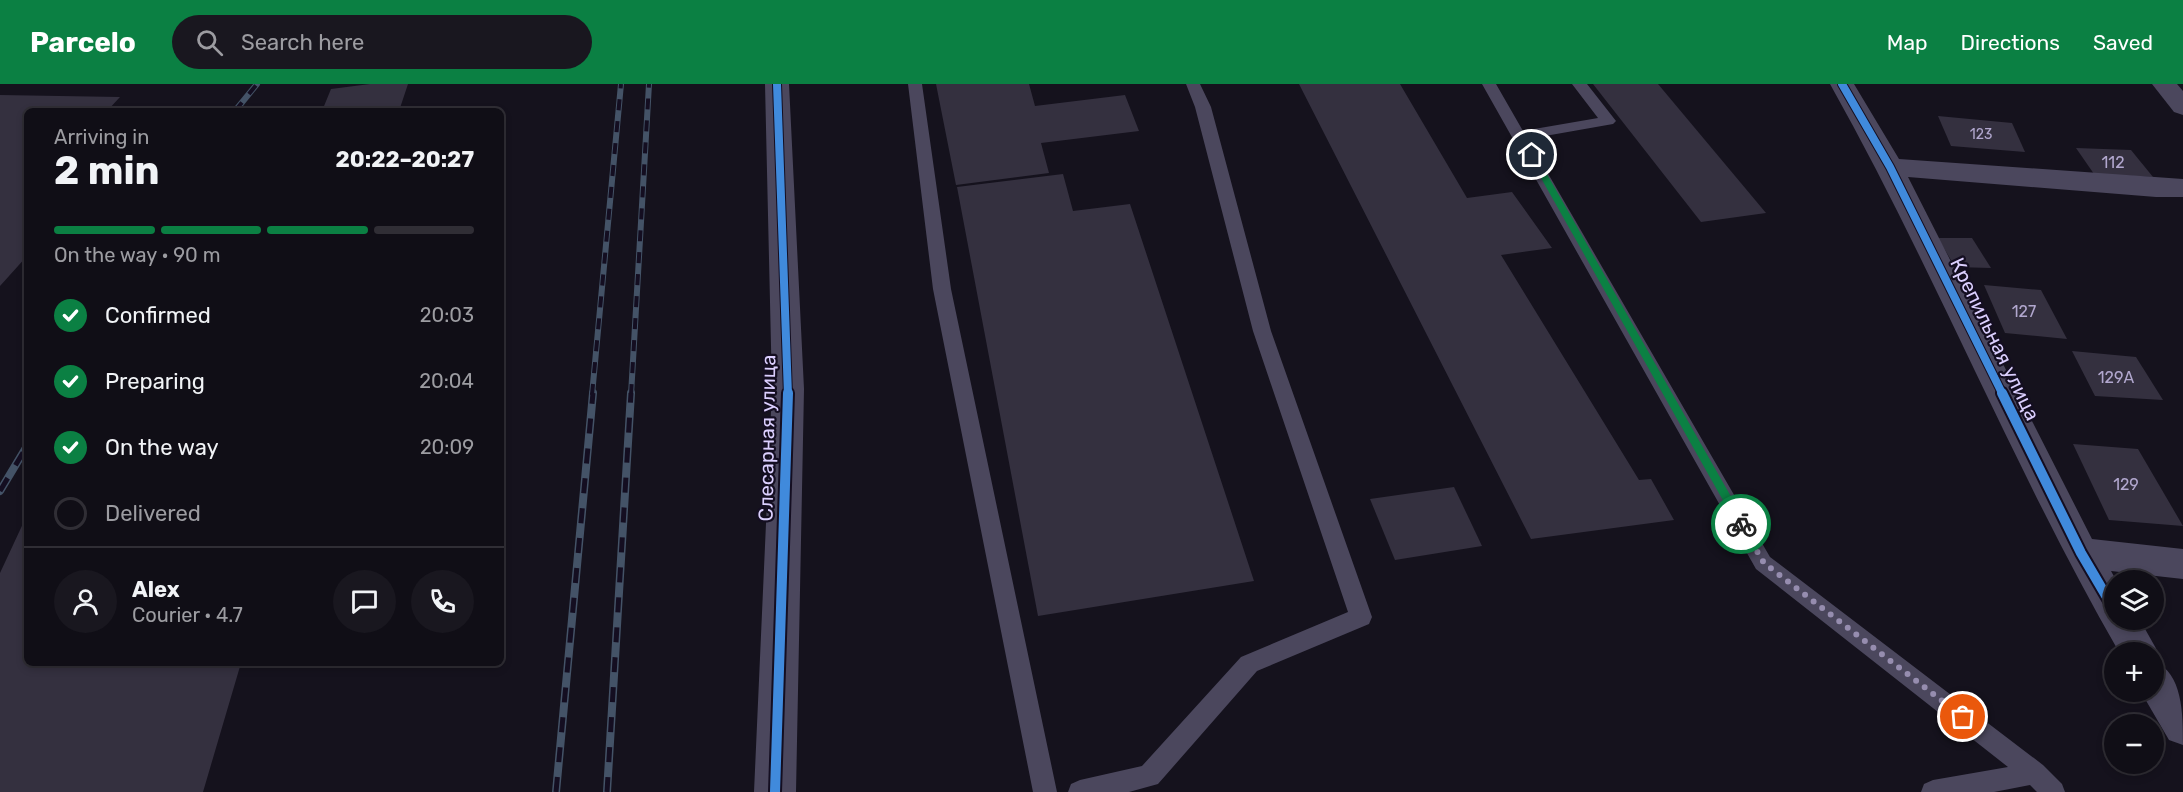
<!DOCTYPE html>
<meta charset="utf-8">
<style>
:root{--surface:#100e16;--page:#19171f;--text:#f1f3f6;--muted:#9c9ca1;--line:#302e35;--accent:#0b8043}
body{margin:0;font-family:Rubik,sans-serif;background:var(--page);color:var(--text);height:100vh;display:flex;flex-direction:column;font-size:22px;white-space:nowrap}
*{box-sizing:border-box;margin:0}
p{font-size:20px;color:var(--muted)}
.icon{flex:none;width:33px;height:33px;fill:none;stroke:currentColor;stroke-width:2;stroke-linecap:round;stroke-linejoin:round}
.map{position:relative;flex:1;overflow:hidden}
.sheet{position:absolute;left:24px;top:24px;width:480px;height:558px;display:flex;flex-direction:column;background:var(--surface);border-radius:9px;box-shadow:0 3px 9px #0003,0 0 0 2px var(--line)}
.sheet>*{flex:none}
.buttons{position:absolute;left:2104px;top:486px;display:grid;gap:12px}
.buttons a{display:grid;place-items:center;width:60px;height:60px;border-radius:50%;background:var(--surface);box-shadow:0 3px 9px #0003,0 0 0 2px var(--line);font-size:30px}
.pin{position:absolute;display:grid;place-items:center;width:51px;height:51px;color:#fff;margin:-26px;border:3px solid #fff;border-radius:50%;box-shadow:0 2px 6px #0007}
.courier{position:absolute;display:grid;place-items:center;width:60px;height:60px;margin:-30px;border:4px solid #0b8043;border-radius:50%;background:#fff;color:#222;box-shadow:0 2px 8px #0007}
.headline em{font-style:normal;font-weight:700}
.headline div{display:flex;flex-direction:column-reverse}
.headline{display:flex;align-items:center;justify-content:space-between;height:102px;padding:0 30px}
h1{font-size:39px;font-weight:700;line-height:45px}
.bar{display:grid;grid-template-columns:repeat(4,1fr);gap:9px 6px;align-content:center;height:72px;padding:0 30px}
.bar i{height:8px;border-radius:4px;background:var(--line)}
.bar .current{background:var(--accent)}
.bar p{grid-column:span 4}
.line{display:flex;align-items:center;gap:15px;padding:0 30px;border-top:2px solid var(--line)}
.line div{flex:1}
.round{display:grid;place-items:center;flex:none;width:63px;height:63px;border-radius:32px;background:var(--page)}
ol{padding:0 30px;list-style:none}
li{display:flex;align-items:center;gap:18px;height:66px}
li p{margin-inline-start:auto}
li .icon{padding:6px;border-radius:50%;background:var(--accent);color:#fff;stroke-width:4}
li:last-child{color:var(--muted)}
li i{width:33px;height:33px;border:3px solid var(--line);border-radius:50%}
header{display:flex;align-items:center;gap:36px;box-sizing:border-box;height:84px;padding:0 30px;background:var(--accent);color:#fff}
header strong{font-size:28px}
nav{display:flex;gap:33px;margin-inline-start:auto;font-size:21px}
.search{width:420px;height:54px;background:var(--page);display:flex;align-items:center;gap:15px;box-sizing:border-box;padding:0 21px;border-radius:33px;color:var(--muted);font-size:22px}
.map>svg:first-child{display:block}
.building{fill:#34303f}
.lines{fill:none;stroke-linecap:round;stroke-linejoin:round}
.service{fill:#4b475d;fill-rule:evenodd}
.minor{fill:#4b475d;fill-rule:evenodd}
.rail-far1-casing{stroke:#445367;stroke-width:6}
.rail-casing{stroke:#445367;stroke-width:8}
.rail-far1{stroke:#140e21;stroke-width:4;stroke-dasharray:11;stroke-linecap:butt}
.rail{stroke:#140e21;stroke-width:5;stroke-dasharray:15;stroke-linecap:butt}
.cycleway-far1-casing{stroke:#140e21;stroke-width:10}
.cycleway-casing{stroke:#140e21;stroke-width:14}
.cycleway-far1{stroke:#408adc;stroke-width:8}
.cycleway{stroke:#408adc;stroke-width:10}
.route{fill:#0b8043}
.done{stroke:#968daf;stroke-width:6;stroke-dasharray:0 10.8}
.labels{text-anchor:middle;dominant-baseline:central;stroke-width:4.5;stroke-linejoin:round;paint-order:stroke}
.far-number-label{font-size:14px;fill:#b1a7ce}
.number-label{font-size:16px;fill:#b1a7ce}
.street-label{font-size:20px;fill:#dbcffe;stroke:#140e21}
</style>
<header>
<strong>Parcelo</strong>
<div class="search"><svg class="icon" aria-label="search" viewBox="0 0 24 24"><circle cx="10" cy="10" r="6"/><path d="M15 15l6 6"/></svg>Search here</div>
<nav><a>Map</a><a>Directions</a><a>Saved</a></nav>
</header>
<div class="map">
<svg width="2183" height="708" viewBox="0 0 2183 708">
<rect width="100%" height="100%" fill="#15121d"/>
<g class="building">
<path d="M370,0H408L399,27H322L331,5Z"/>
<path d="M936,0H1029L1035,22L1125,11L1139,47L1041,59L1049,89L956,101Z"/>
<path d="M1299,0H1400L1467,114L1512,108L1552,164L1501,171L1639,396L1651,395L1674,436L1531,455Z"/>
<path d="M1593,0H1658L1766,129L1701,138Z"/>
<path d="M0,11L120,13L107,27H27V172L0,202Z"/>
<path d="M1938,32L2012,39L2025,68L1951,62Z"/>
<path d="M2076,64L2131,66L2153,93L2094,90Z"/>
<path d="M1063,90L1073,127L1130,120L1254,497L1038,532L957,103Z"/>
<path d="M1938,154H1972L1991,184L1955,183Z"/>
<path d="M1984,201L2041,206L2067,255L2005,249Z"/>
<path d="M2072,267L2136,273L2163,316L2095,312Z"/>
<path d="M2073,360L2138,365L2183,442L2109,436Z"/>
<path d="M1454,403L1482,462L1395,476L1370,415Z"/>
<path d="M27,431V579H241L203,708H0V489Z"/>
</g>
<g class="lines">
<g class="service">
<path d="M908,0H922L951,205L1057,708H1033L933,205Z"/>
<path d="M1186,0H1200L1211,23L1271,247L1372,533L1369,540L1257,587L1158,700L1129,708H1068L1071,700L1080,696L1142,682L1241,573L1348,528L1253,247L1195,23Z"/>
<path d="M1482,0H1496L1523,47L1598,34L1572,0H1587L1616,37L1613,40L1528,55L1770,473L2043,681L2062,700L2065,708H2037L2030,701L1994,708H1921L1924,700L1933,696L2008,683L1756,485Z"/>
</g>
<g class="minor">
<path d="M765,0H789L804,305L796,708H754L772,305Z"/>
<path d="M1830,0H1854L1899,75L2183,95V113H2156L1908,93L2092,455L2183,465V495L2111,487L2116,496L2115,536H2140L2158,568L2154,576V568H2119C2013,384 1934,185 1830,0Z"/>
<path d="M2152,0H2177L2183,7V31L2174,28Z"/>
<path d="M2154,577C2183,590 2183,629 2183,661L2169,656L2141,608H2154Z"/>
</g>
<g class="rail-far1-casing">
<g id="rail-far1">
<path d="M235,27L257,0"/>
<path d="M592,311L621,0"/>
<path d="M631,311L649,0"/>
</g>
</g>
<g class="rail-casing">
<g id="rail">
<path d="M0,407L27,362"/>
<path d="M556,708L593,309"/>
<path d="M607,708L631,309"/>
</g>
</g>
<use href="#rail-far1" class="rail-far1"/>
<use href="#rail" class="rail"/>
<g class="cycleway-far1-casing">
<g id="cycleway-far1">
<path d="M777,0L788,311"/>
<path d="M1842,0L1890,83L2003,311"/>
</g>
</g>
<g class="cycleway-casing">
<g id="cycleway">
<path d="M2002,309L2081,469L2115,527"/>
<path d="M775,708L788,309"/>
</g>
</g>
<use href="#cycleway-far1" class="cycleway-far1"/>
<use href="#cycleway" class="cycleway"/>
</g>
<path class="route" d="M1532,69L1536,71L1745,437V443H1738L1528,71Z"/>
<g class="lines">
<path class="done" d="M1741,440L1764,479L1963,633"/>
</g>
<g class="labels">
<g class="far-number-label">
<text x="1981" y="50">123</text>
</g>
<g class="number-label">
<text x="2113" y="78">112</text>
<text x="2024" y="227">127</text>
<text x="2116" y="293">129А</text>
<text x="2126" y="400">129</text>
</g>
<g class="street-label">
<text transform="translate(1995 255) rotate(64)">Крепильная улица</text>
<text transform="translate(767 354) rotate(-89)">Слесарная улица</text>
</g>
</g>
</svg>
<div class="buttons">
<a><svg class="icon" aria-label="layers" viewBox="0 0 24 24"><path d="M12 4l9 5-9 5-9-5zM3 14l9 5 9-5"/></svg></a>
<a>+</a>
<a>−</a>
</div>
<div class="pin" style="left:1963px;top:633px;background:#ea580c"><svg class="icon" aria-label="bag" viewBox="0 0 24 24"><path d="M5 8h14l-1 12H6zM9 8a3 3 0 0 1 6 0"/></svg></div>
<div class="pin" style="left:1532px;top:71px;background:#1f2937"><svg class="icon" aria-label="home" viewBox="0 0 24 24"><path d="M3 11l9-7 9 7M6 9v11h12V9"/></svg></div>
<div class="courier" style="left:1741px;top:440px"><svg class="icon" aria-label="bike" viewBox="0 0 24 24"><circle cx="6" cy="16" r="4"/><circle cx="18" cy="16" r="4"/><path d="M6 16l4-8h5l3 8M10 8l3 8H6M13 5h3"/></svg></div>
<section class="sheet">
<div class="headline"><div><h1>2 min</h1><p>Arriving in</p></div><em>20:22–20:27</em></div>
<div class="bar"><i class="current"></i><i class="current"></i><i class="current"></i><i></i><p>On the way · 90 m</p></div>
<ol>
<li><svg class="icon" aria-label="check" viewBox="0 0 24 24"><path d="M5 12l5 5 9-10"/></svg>Confirmed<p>20:03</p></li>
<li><svg class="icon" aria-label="check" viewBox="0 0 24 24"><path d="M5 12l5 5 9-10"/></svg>Preparing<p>20:04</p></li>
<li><svg class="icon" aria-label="check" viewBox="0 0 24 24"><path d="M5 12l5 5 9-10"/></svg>On the way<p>20:09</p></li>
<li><i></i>Delivered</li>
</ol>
<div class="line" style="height:108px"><a class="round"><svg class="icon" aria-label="person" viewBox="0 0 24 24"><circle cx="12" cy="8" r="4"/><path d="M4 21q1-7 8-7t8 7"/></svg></a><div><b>Alex</b><p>Courier · 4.7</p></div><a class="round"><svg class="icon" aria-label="chat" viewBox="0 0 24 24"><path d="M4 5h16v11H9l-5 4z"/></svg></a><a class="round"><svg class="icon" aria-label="phone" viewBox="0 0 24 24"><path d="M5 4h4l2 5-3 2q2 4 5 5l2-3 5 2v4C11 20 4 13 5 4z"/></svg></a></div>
</section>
</div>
